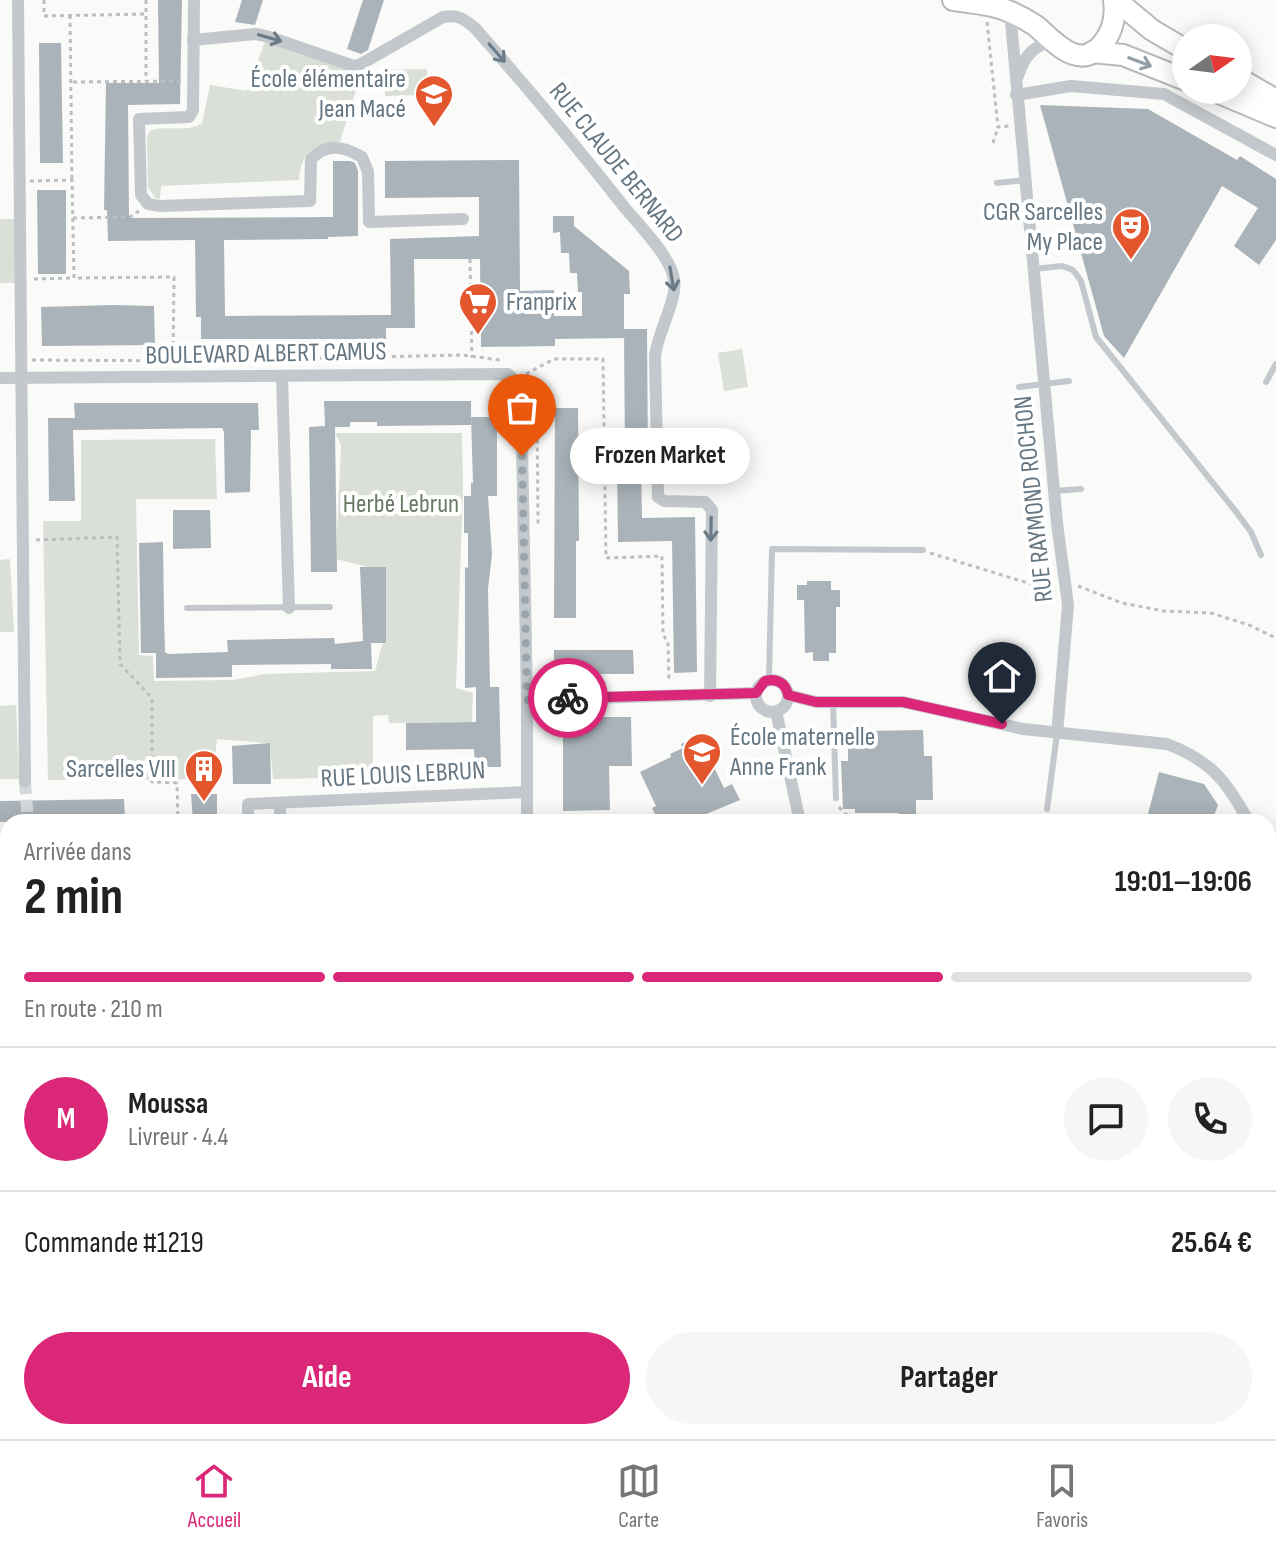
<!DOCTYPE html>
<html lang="fr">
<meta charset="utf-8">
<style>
:root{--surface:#fff;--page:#f6f6f6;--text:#222;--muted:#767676;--line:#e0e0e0;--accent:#db2777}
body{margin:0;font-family:"Sofia Sans Condensed",sans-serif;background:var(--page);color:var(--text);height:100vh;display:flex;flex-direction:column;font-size:30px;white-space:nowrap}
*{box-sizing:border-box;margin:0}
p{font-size:26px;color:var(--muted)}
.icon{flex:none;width:44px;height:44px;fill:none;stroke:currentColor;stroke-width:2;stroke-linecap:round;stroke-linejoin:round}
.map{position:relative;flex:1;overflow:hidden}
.details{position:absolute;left:0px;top:814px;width:1276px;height:626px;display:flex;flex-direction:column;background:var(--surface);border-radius:24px 24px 0 0;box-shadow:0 4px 20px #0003}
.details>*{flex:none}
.needle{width:52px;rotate:76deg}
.fabs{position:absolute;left:1172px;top:24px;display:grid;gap:16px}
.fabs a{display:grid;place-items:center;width:80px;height:80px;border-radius:50%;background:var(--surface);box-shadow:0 4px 20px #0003;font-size:40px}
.pin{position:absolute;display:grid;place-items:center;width:68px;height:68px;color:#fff;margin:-82px -34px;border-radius:50% 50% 50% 0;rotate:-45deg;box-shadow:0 0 8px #0007}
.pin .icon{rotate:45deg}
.courier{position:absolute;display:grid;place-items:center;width:80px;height:80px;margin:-40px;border:6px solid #db2777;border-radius:50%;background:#fff;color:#222;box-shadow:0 2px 10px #0007}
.bubble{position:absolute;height:56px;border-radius:28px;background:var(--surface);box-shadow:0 4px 20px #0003;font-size:26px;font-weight:700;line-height:56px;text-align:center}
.headline em{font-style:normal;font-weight:700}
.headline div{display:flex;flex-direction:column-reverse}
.headline{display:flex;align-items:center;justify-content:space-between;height:136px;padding:0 24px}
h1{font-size:52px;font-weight:700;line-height:60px}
.bar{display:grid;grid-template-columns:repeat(4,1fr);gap:12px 8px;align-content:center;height:96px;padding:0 24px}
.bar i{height:10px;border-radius:6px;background:var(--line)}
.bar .on{background:var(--accent)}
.bar p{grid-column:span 4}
.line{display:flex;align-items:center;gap:20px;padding:0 24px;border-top:2px solid var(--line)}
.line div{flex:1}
.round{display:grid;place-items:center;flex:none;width:84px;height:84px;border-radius:42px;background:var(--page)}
.button{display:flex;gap:16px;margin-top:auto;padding:16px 24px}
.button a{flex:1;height:92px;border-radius:48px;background:var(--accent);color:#fff;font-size:32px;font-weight:700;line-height:92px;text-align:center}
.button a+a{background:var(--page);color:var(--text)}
.dock{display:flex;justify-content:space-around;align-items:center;height:112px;border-top:2px solid var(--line);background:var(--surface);font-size:22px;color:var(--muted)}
.dock a{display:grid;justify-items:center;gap:4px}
.dock .on{color:var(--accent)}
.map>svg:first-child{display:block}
.green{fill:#dadfd7}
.building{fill:#aab3b9}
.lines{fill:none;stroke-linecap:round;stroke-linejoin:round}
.street-tunnel{stroke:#d5d9db;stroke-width:12;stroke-dasharray:12 6;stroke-linecap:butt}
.primary-casing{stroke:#b5babe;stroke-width:24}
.path{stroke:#bbbfc2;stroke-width:3;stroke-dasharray:4 4;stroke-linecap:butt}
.lane{stroke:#c3c8cc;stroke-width:6}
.street{stroke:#c3c8cc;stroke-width:12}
.primary{stroke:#fff;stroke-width:20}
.oneway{stroke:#6a7a87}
.oneway2{stroke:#939fa8}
.done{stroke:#99a4ac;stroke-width:8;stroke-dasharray:0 14.4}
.route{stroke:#db2777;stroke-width:10}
.labels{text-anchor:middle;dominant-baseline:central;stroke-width:8;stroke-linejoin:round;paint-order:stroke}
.poi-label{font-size:26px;fill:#657683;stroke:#fff;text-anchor:end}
.street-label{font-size:26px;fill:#657683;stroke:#fff}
.park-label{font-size:26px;fill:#687a64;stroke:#fff}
</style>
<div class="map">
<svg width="1276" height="1439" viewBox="0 0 1276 1439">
<rect width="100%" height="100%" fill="#fafaf8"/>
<g class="green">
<path d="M265,41L361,74L340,142C312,145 302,151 299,180L161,186L160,199L155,198L148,187L147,136L151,130C168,125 187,133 202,123L210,85L247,91Z"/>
<path d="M427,69L428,95L385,96L384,70Z"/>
<path d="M0,219H15L16,283H0Z"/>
<path d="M742,349L748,387L724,391L718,353Z"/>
<path d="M335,433H462L463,490L456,688L473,693L472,722L389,723L388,715L373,716V777L273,779L270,746L268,743L217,739L213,779L48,780L43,521H81V440L215,439L217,499H136L139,655L153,656L154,681L233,680L265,674L375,671L386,630V568L368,567L336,559L341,445Z"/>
<path d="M10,559L14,632H0V560Z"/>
<path d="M16,705L19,779H0V706Z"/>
<path d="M1268,1316L1276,1317V1439H1095L1105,1432H1268Z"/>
</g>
<g class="building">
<path d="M158,0H182L180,104L128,105L129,218L333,217V161H350L355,163L358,171V236L328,237V239L224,240L225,316L391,315L390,239L479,236V197L385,198V161L519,160L520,291L554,290V316H582V292H578L577,273H570L569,253H561L560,232L553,233V216H574V226L629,271L630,294H624V338L555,339V346L481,347L480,259H414L415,328H386V339H201V317H196L195,240L108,241L107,210H104L106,83H159Z"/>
<path d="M242,0H263L255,25L235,22Z"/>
<path d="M363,0H384L368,50L361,54L347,49Z"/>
<path d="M39,43H61L63,163H40Z"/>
<path d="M1040,105L1148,109L1237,160L1240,156L1276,179V240L1259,265L1234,246L1258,208L1222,186L1124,358L1104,336Z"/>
<path d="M37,190H66V274H38Z"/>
<path d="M112,305L154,306L155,345L42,346L41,307Z"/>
<path d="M624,329H647L648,461H641L642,518L695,517L697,672L674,673L672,541L618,542L617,461H625Z"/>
<path d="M324,401H471V425L377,426V422H350V427H335L337,572H311L309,427L325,426Z"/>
<path d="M74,403H258L259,430H251L250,492L225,493L224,432L222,428L73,430L75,501H49L48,418H75Z"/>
<path d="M555,408H578L579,541H576V618H554Z"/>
<path d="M471,417H497V496H488L492,554L488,589L490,687H499L501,767H475L474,749L406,750V723L476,722V687L465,688V567L468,568V533H464V496H471V483H473Z"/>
<path d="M173,510H210L211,548L173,549Z"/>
<path d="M163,542L164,617L165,652L168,654L228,652L227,640L334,638L335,644L363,641L360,567H386V643H371L372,669H331V664L232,665V677L156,678V653H141L139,543Z"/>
<path d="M807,581H831V590H840V607H836V653H829V661H813V652L805,653L804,600H797V585H807Z"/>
<path d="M554,650H633L634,674H554Z"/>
<path d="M568,717H631L632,766H609L610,810L563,811V723Z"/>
<path d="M848,728H865V731L923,730L924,756H932L933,800H916V817H899V813H855V809H843L841,761H848Z"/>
<path d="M699,736L724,788L732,784L740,800L687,822L684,815L675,820L673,816L659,822L652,808L656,806L640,772L671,757L670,754L683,748L681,744Z"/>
<path d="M270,743L271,784H233L232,746Z"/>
<path d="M1159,772L1204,784L1218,805L1214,816L1204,822H1155L1156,815L1148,814Z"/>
<path d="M191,794H217V822H193Z"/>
<path d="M124,799L125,822H0V801Z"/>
</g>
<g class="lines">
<path class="street-tunnel" d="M25,782L28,822"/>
<g class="primary-casing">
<g id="primary">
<path d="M953,0C971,3 990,3 1008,11C1018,15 1027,20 1036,26C1054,41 1080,74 1104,42C1113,30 1116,14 1114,0"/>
<path d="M1116,0L1152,30L1186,50"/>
<path d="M1092,52L1123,55L1186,80"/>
<path d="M1238,78L1276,100"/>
<path d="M1212,90L1276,117"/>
</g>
</g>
<g class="path">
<path d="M44,0V16L146,14"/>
<path d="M146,0V81"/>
<path d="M70,15L72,180"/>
<path d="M987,22L998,127L1009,126"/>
<path d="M73,82L181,81"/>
<path d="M993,143L998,127"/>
<path d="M30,181L72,180L74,278L174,277L173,362"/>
<path d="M73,218L130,217L139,211"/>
<path d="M470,259L472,358"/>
<path d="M34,279L74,278"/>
<path d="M32,360L193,361L462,355L500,360"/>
<path d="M526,374L554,359H603L606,558L662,556L663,635L668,642L669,681"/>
<path d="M534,392L537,401L538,524"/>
<path d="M36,540L117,537L120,664L152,698V782L177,783L178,822"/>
<path d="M930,553L1041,587L1053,583"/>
<path d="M1078,586L1122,603L1164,611L1211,613L1249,625L1276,638"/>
<path d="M839,807L845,814L853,816H891L898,821L927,822"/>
<path d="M255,1432V1439"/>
<path d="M858,1432V1439"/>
<path d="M725,1439L726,1432"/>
</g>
<g class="lane">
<path d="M997,183L1025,180"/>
<path d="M1034,269L1062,266L1073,270L1081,281L1096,337L1237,513L1251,532L1261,555"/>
<path d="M1266,382L1276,364"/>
<path d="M1019,387L1069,381"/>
<path d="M1054,491L1081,489"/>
<path d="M187,608L330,607"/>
<path d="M769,680L772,549L923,550"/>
<path d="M833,702L836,798"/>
<path d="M1047,809L1057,734"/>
<path d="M0,1304L8,1303"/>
<path d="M636,1432V1439"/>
</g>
<g class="street">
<path d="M18,0L25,782"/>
<path d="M194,0L193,110L189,117L139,119L141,195L148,204L160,206L310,201L311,159C327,143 343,146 362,157L368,172L369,222L463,219"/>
<path d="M1010,11L1057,523L1068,605L1057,734"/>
<path d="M193,40L255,34L266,36L354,66L361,64L443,17C458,14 464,19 475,28C527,87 577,147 625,208C640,226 670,256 674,279C678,299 658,331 655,356L658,497L664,501L705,502L712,510L710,696"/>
<path d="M1018,76C1024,57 1032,47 1051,41"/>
<path d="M1016,95L1071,86L1164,94L1276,155"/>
<path d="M282,376L289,608"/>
<path d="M0,378L508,374L516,382L521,395L527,700V822"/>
<circle cx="772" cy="696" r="16"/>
<path d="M788,695L816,702H903L1023,729L1167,744C1212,761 1227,782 1249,822"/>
<path d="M527,700L756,693"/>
<path d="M776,711L800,822"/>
<path d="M248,822V804L527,792"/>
<path d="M280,822V803"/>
<path d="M1268,857L1276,872"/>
<path d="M0,1128H8"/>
<path d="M1268,1296L1276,1297"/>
<path d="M540,1432V1439"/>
<path d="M934,1432L935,1439"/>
</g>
<use href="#primary" class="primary"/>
</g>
<defs><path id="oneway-shaft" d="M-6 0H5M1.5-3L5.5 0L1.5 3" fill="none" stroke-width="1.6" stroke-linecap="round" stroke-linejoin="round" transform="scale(2)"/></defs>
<g class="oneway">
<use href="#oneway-shaft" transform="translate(270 38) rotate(16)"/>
<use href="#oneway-shaft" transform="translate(497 53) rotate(49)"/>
<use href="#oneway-shaft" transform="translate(672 279) rotate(80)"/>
<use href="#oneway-shaft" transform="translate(711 529) rotate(91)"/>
</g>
<use class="oneway2" href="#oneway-shaft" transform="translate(1140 62) rotate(21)"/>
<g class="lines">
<path class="done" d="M522,456L527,700L568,698"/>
<path class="route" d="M568,698L756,693L765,681C777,678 786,683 788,695L816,702H903L1002,724"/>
</g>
<defs>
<g id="school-pin" transform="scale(2)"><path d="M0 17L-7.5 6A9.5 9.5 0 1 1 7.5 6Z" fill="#e4572e" stroke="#fff"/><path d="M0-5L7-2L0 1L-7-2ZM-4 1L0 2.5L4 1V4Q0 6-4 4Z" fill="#fff"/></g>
<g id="theatre-pin" transform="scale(2)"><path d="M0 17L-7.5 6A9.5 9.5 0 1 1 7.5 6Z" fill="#e4572e" stroke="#fff"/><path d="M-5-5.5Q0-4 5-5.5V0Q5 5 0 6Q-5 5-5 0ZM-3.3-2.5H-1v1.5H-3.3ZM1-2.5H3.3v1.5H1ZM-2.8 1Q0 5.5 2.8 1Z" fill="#fff"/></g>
<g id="supermarket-pin" transform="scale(2)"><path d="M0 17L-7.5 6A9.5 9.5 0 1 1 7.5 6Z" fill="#e4572e" stroke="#fff"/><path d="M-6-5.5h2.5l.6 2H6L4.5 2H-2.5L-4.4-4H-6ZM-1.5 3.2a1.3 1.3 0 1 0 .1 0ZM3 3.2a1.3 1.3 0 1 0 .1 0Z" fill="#fff"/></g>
<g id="building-pin" transform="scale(2)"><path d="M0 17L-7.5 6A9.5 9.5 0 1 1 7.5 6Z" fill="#e4572e" stroke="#fff"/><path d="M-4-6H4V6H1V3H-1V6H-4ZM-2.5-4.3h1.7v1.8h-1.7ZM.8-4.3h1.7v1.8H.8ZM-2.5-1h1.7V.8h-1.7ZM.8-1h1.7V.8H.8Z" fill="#fff"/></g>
</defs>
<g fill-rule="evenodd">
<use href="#school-pin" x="434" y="94"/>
<use href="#theatre-pin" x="1131" y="227"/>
<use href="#supermarket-pin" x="478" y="302"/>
<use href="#school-pin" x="702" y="752"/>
<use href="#building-pin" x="204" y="769"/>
</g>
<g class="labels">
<g class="poi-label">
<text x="406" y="79">École élémentaire<tspan x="406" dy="30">Jean Macé</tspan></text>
<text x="1103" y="212">CGR Sarcelles<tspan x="1103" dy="30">My Place</tspan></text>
<text x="506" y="302" text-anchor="start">Franprix</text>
<text x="730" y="737" text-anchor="start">École maternelle<tspan x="730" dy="30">Anne Frank</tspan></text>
<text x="176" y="769">Sarcelles VIII</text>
</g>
<g class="street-label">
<text transform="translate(616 163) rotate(51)">RUE CLAUDE BERNARD</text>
<text transform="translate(266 354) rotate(-1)">BOULEVARD ALBERT CAMUS</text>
<text transform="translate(1034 499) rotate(-96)">RUE RAYMOND ROCHON</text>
<text transform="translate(403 775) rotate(-3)">RUE LOUIS LEBRUN</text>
</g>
<g class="park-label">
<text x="401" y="504">Herbé Lebrun</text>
</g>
</g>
</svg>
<div class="fabs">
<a><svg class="needle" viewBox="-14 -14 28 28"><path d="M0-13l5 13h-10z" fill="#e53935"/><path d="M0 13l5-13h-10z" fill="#767676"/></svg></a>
</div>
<div class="pin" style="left:522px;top:456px;background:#ea580c"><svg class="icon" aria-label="bag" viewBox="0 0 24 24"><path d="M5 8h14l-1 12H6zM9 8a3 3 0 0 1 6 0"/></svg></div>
<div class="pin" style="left:1002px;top:724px;background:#1f2937"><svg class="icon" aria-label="home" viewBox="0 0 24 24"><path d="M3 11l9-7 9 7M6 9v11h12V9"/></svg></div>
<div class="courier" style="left:568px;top:698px"><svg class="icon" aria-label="bike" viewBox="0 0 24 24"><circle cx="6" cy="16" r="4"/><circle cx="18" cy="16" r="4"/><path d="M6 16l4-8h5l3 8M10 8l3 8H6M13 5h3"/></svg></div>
<div class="bubble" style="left:570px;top:428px;width:180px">Frozen Market</div>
<section class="details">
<div class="headline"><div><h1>2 min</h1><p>Arrivée dans</p></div><em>19:01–19:06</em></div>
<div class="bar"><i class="on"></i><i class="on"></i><i class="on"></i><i></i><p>En route · 210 m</p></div>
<div class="line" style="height:144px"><b class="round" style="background:var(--accent);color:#fff">M</b><div><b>Moussa</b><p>Livreur · 4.4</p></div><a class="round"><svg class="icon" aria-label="chat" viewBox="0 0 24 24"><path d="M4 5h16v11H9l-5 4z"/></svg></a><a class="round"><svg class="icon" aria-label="phone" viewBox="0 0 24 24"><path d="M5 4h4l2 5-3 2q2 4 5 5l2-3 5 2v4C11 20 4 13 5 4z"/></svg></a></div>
<div class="line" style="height:104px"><div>Commande #1219</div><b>25.64 €</b></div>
<div class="button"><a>Aide</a><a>Partager</a></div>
</section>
</div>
<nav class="dock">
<a class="on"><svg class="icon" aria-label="home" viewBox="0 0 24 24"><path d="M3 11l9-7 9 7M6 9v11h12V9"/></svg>Accueil</a>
<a><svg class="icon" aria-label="map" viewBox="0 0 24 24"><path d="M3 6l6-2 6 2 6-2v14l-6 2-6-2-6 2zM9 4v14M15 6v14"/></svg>Carte</a>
<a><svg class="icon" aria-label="saved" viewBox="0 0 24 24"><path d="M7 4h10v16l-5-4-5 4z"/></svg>Favoris</a>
</nav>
